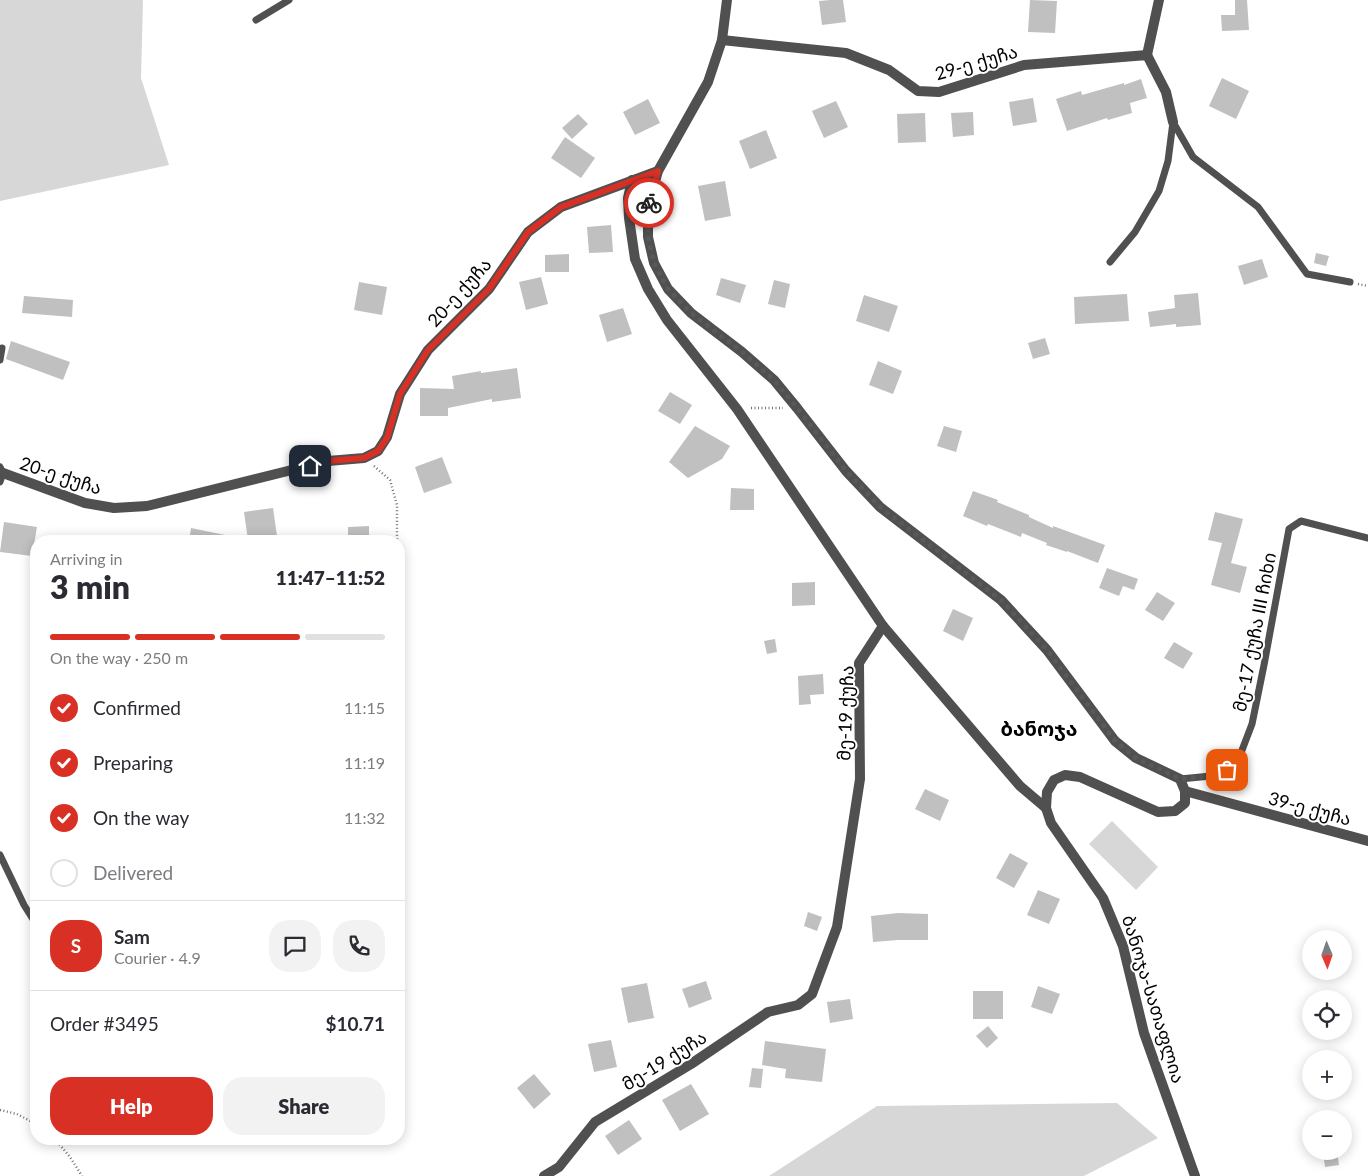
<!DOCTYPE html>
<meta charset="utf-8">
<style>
:root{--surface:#fff;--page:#f2f2f3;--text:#2b2b33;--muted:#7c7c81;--line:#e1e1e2;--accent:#d93025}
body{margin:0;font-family:Lato,"Noto Sans Georgian",sans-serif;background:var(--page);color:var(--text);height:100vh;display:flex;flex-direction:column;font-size:19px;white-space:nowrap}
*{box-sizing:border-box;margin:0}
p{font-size:16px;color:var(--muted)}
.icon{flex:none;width:28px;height:28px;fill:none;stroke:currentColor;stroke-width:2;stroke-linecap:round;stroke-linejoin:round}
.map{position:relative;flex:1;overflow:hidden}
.side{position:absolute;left:30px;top:535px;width:375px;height:610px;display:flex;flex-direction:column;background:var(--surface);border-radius:20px;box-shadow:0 2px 12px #0003}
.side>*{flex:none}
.needle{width:32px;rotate:178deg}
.buttons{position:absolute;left:1302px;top:930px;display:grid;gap:10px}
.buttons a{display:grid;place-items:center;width:50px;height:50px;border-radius:50%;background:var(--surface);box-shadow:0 2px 12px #0003;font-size:25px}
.pin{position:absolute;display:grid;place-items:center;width:42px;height:42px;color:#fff;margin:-21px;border-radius:10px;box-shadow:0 2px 8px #0006}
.courier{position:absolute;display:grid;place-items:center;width:50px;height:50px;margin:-25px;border:4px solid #d93025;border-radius:50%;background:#fff;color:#222;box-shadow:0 1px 6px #0007}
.overview em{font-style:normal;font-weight:800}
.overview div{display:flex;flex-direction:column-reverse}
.overview{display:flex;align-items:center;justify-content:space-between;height:85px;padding:0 20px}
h1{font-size:32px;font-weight:800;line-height:38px}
.bar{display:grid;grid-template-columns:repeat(4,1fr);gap:8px 5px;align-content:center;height:60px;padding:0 20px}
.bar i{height:6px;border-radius:4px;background:var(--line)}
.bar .current{background:var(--accent)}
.bar p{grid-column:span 4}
.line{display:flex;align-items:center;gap:12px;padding:0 20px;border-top:1px solid var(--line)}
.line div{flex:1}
.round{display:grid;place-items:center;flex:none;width:52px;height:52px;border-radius:20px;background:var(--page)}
ol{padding:0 20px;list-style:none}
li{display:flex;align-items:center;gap:15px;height:55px}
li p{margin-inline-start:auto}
li .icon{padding:5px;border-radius:50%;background:var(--accent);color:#fff;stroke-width:4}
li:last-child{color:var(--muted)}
li i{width:28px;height:28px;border:2px solid var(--line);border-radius:50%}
.button{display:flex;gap:10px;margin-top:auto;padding:10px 20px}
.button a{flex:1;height:58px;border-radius:20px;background:var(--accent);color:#fff;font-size:20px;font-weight:800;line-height:58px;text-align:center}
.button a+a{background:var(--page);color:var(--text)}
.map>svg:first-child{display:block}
.green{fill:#d7d7d7}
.building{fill:#c0c0c0}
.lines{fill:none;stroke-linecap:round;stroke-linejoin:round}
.path{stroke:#727272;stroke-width:2.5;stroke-dasharray:1 2.5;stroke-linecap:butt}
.service{stroke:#505050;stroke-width:7}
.minor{stroke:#505050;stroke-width:10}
.tertiary{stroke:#505050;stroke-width:10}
.done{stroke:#595959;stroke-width:5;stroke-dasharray:0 9}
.route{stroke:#d93025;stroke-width:6}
.labels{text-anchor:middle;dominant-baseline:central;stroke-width:4;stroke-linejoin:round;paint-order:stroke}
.street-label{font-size:18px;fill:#000;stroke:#fff}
.quarter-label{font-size:20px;font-weight:bold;fill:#000;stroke:#fff}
</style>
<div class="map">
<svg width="1368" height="1176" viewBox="0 0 1368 1176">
<rect width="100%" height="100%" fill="#fff"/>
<g class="green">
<path d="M0,0H143L141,78L169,165L0,201Z"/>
<path d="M1112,821L1158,867L1136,890L1089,844Z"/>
<path d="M1117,1103L1158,1138L1084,1176H769L877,1106Z"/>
</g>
<g class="building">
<path d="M830,0H843L846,22L822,25L819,1Z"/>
<path d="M1030,0L1057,1L1055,33L1028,32Z"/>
<path d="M1235,0H1247L1249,30L1222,31L1221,15H1235Z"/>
<path d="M1222,78L1249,91L1236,119L1209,106Z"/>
<path d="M1141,79L1147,98L1130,103L1132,113L1108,120L1107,118L1067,131L1056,99L1081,91L1082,95L1124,83V85Z"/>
<path d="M1033,98L1037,122L1013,126L1009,102Z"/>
<path d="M648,99L660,123L635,135L623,112Z"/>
<path d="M836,101L848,127L824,138L812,111Z"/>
<path d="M973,112L974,135L953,137L951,113Z"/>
<path d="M925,113L926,142L898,143L897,114Z"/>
<path d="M578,114L588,124L572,139L562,128Z"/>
<path d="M766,130L777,158L750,169L739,141Z"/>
<path d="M565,137L595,158L581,178L551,158Z"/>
<path d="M725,181L731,216L705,221L698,186Z"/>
<path d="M611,225L613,252L589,253L587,227Z"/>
<path d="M1316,253L1329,256L1326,266L1314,263Z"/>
<path d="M569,254V272H545V255Z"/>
<path d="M1262,259L1268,277L1244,285L1238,266Z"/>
<path d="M541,277L548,304L526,310L519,282Z"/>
<path d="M721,278L746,285L740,303L716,295Z"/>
<path d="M774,280L790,284L785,308L768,304Z"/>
<path d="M359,282L387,287L382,315L354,310Z"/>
<path d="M1198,293L1201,325L1176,327V324L1150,327L1148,312L1175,308L1174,295Z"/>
<path d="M1127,294L1129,321L1075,324L1074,297Z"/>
<path d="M864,295L898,306L889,332L856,321Z"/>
<path d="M24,296L73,300L72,317L22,313Z"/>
<path d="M623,308L632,334L607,342L599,315Z"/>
<path d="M1045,338L1050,354L1033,359L1028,343Z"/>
<path d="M11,341L70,362L63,380L6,359Z"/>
<path d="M878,361L902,371L893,394L869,385Z"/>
<path d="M517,368L521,398L492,402V399L448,408V416H420V388L454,389L452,376L481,371V373Z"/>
<path d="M670,392L692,405L680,424L658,411Z"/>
<path d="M695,426L730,446L722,459L688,478L669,462Z"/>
<path d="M944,426L962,431L956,452L937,446Z"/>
<path d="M442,457L452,483L424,493L415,467Z"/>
<path d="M731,488L754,489V510H730Z"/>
<path d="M973,491L998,500L997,502L1029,515V517L1053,528V526L1105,545L1098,563L1067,551V552L1046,545L1047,543L1022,533L1021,537L988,524L987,526L963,516Z"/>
<path d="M273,508L277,536L248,540L244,512Z"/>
<path d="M1215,512L1243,519L1231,563L1247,567L1240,593L1211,585L1222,543L1208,540Z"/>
<path d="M4,522L37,527L32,556L0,552Z"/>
<path d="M369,526V541H348V527Z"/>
<path d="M191,528L230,536V541H189Z"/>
<path d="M1107,568L1138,579L1134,590L1123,586L1119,596L1099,588Z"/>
<path d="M815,582V605L792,606V583Z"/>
<path d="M1157,592L1175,603L1163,621L1145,610Z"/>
<path d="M953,609L973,618L963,641L943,631Z"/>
<path d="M775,639L777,652L767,654L764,641Z"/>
<path d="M1174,642L1193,653L1183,669L1164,658Z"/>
<path d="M823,674L824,694L810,695L811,704L799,705L798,676Z"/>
<path d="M925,789L949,800L940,821L915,809Z"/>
<path d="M1010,853L1028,863L1014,888L996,878Z"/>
<path d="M1038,890L1060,899L1049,924L1027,915Z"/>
<path d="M808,912L822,917L817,931L804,926Z"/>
<path d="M898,913L928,914V940H898L873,942L871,916Z"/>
<path d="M706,981L712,999L689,1008L682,989Z"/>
<path d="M647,983L654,1018L628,1023L621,988Z"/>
<path d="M1038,986L1060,994L1052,1014L1031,1007Z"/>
<rect x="973" y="991" width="30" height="28"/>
<path d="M850,999L853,1019L830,1023L827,1002Z"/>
<path d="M988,1026L998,1038L987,1048L976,1036Z"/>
<path d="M611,1040L617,1067L594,1072L588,1044Z"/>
<path d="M765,1041L826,1049L822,1082L785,1078L786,1069L762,1065Z"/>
<path d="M752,1068L763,1069L761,1088L749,1087Z"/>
<path d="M534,1074L551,1094L534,1109L517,1088Z"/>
<path d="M691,1084L709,1114L680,1131L662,1100Z"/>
<path d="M629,1120L642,1139L618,1155L605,1136Z"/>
<path d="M1337,1151L1339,1165L1325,1167L1323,1152Z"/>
</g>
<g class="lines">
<g class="path">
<path d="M1358,284L1368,286"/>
<path d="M751,408H783"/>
<path d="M374,466L390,480L397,505V541"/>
<path d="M0,1110L17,1114L36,1124"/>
<path d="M55,1139L70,1157L82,1176"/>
</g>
<g class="service">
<path d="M256,20L289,0"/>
<path d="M1173,122L1193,157L1258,207L1307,274L1350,282"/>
<path d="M1110,262L1135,232L1159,191L1168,161L1173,122"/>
<path d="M0,360L2,348"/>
<path d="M0,467L3,473L0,482"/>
<path d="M1180,779L1211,776L1227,771L1239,758L1252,724L1264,665L1289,529L1301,521L1368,538"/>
<path d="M0,855L24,905L36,924"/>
</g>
<g class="minor">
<path d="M722,40L846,53L889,70L918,91L939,92L1024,65L1147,55L1166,92L1173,122"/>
<path d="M1147,55L1159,0"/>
<path d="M3,473L85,503L114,508L147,506L328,461L364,458L378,451L387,437L400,394L428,350L489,289L528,232L561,207L658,171"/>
<path d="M883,626L1020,786L1046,808"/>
<path d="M1185,791L1368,841"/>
<path d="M544,1176L559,1167L595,1122L691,1064L768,1012L798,1005L812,994L837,927L860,779L859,663L883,626L737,409L667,320L648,289L635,259L629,218L628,198L632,180"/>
</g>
<path class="tertiary" d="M727,0L722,40L708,82L658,171L648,207V237L654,263L668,289L691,313L742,352L774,380L797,408L846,471L880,507L1001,600L1047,650L1115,741L1136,758L1180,779L1185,791V803L1175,811L1158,812L1080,777L1065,775L1054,780L1047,792L1046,808L1051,823L1103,898L1123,946L1144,1033L1195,1176"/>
</g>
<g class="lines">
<path class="done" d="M649,203L648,237L654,263L668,289L691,313L742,352L774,380L797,408L846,471L880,507L1001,600L1047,650L1115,741L1136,758L1180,779L1211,776L1227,770"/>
<path class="route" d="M310,466L328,461L364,458L378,451L387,438L400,394L428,350L489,289L528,232L561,207L658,171L649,203"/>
</g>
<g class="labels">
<g class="street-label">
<text transform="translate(976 62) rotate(-16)">29-ე ქუჩა</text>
<text transform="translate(459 292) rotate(-48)">20-ე ქუჩა</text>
<text transform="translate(61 475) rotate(18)">20-ე ქუჩა</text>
<text transform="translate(1254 632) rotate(-79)">მე-17 ქუჩა III ჩიხი</text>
<text transform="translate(845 713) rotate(-88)">მე-19 ქუჩა</text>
<text transform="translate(1310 808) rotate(15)">39-ე ქუჩა</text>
<text transform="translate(1154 999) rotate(73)">ბანოჯა-სათაფლია</text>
<text transform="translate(664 1060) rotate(-32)">მე-19 ქუჩა</text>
</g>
<g class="quarter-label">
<text x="1039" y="728">ბანოჯა</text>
</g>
</g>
</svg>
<div class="buttons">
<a><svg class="needle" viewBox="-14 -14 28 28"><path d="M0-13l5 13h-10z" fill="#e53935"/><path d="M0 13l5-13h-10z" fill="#7c7c81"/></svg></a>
<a><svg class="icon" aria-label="locate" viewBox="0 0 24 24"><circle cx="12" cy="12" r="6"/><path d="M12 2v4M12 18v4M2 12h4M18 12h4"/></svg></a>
<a>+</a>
<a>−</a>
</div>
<div class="pin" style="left:1227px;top:770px;background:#ea580c"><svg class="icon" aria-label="bag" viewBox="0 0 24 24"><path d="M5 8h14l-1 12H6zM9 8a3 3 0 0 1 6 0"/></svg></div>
<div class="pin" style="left:310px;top:466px;background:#1f2937"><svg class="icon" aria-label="home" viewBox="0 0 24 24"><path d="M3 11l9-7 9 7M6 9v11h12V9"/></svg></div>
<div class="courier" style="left:649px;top:203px"><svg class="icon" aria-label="bike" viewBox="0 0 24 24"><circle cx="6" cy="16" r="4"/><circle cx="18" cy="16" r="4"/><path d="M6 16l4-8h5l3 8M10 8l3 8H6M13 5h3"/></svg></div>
<section class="side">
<div class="overview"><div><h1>3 min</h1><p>Arriving in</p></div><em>11:47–11:52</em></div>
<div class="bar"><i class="current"></i><i class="current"></i><i class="current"></i><i></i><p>On the way · 250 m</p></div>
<ol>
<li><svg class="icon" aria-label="check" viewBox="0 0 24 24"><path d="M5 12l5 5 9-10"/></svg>Confirmed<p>11:15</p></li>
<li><svg class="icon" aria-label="check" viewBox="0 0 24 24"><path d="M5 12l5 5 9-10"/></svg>Preparing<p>11:19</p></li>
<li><svg class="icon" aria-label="check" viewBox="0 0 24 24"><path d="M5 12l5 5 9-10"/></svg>On the way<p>11:32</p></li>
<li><i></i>Delivered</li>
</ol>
<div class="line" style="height:90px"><b class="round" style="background:var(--accent);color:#fff">S</b><div><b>Sam</b><p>Courier · 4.9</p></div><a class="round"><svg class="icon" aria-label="chat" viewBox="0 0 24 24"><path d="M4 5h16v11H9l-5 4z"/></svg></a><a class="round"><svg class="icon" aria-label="phone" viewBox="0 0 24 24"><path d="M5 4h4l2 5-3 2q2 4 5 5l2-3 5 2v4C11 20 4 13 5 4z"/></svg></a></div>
<div class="line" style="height:65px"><div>Order #3495</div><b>$10.71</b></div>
<div class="button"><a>Help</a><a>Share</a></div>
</section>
</div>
